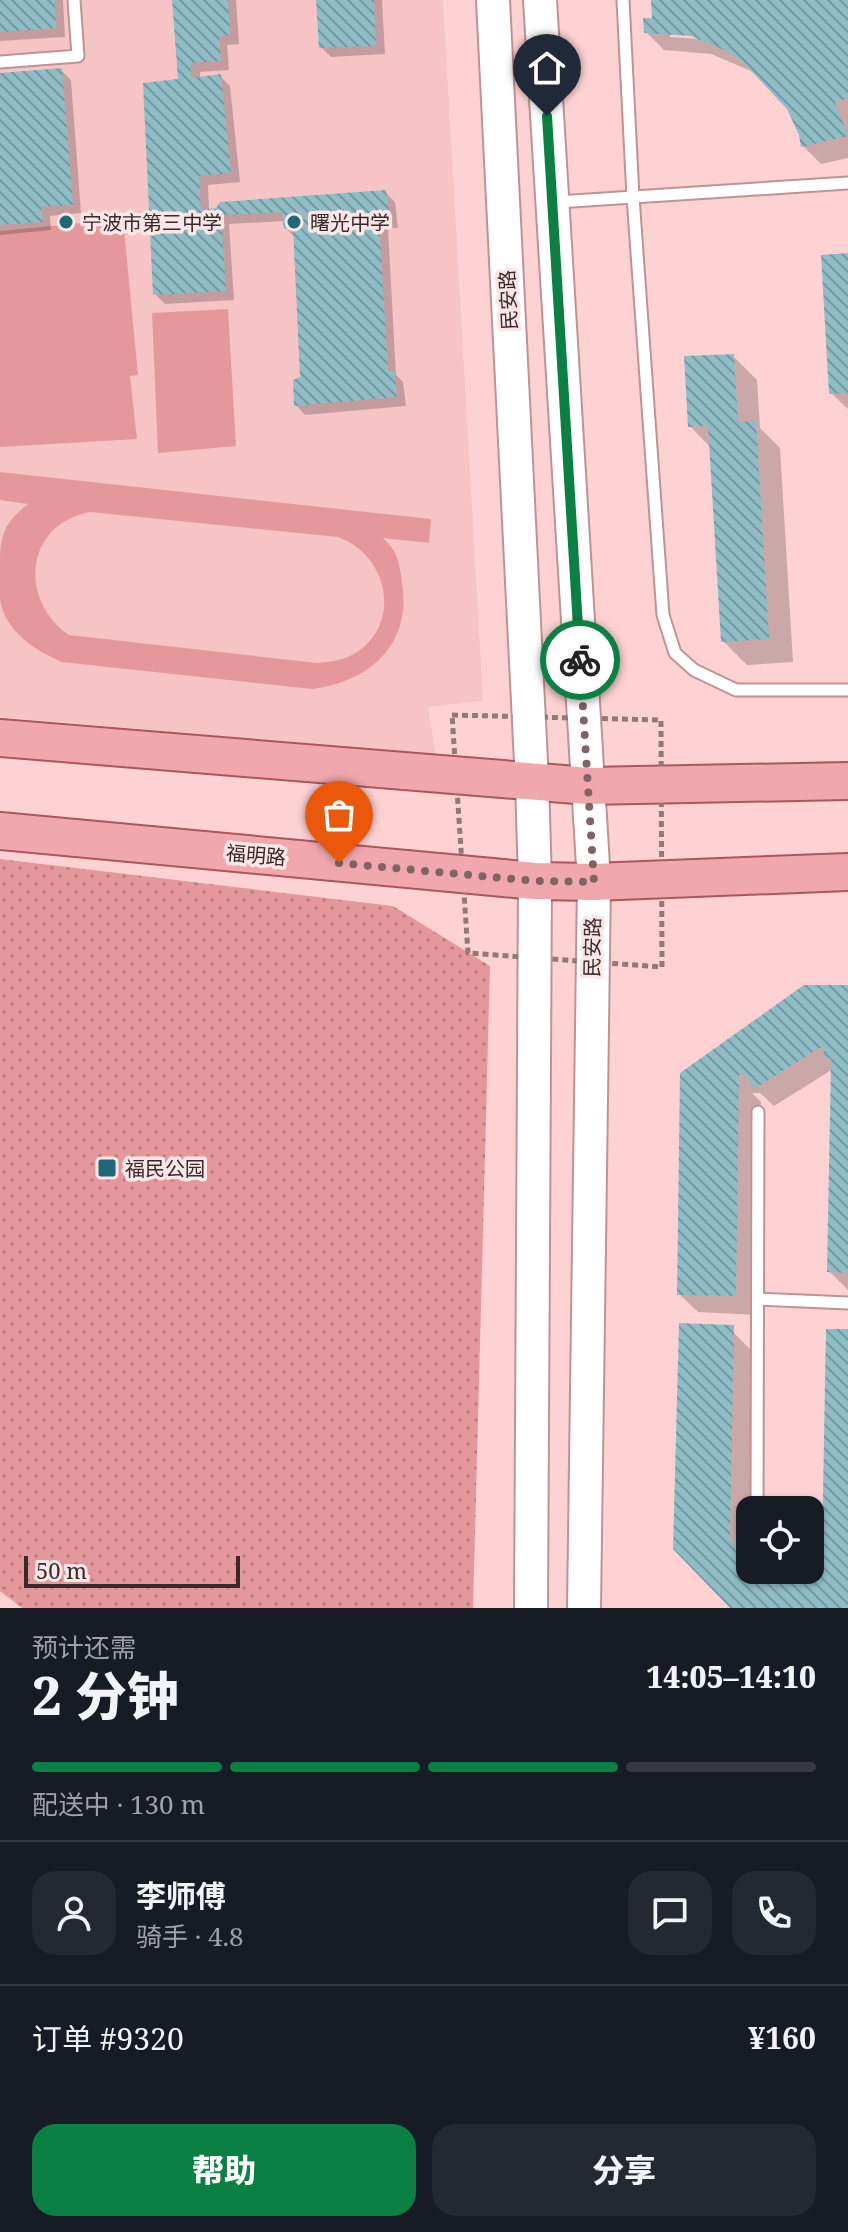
<!DOCTYPE html>
<html lang="zh">
<meta charset="utf-8">
<style>
:root{--surface:#171b24;--page:#242831;--text:#f1f3f6;--muted:#9ea1a6;--line:#363941;--accent:#0b8043}
body{margin:0;font-family:"Noto Serif","Noto Sans SC",serif;background:var(--page);color:var(--text);height:100vh;display:flex;flex-direction:column;font-size:30px;white-space:nowrap}
*{box-sizing:border-box;margin:0}
p{font-size:26px;color:var(--muted)}
.icon{flex:none;width:44px;height:44px;fill:none;stroke:currentColor;stroke-width:2;stroke-linecap:round;stroke-linejoin:round}
.map{position:relative;height:1608px;overflow:hidden}
.drawer{display:flex;flex-direction:column;background:var(--surface);flex:1}
.drawer>*{flex:none}
.buttons{position:absolute;left:736px;top:1496px;display:grid;gap:16px}
.buttons a{display:grid;place-items:center;width:88px;height:88px;border-radius:16px;background:var(--surface);box-shadow:0 2px 6px #0004;font-size:40px}
.scale{position:absolute;left:24px;bottom:20px;width:216px;box-sizing:border-box;padding-left:8px;border:4px solid #3a2929;border-top:0;font-size:22px;line-height:28px;white-space:nowrap;color:#3a2929;-webkit-text-stroke:6px #f9e7e7;paint-order:stroke}
.pin{position:absolute;display:grid;place-items:center;width:68px;height:68px;color:#fff;margin:-82px -34px;border-radius:50% 50% 50% 0;rotate:-45deg;box-shadow:0 0 8px #0007}
.pin .icon{rotate:45deg}
.courier{position:absolute;display:grid;place-items:center;width:80px;height:80px;margin:-40px;border:6px solid #0b8043;border-radius:50%;background:#fff;color:#222;box-shadow:0 2px 10px #0007}
.headline em{font-style:normal;font-weight:800}
.headline div{display:flex;flex-direction:column-reverse}
.headline{display:flex;align-items:center;justify-content:space-between;height:136px;padding:0 32px}
h1{font-size:52px;font-weight:800;line-height:60px}
.bar{display:grid;grid-template-columns:repeat(4,1fr);gap:12px 8px;align-content:center;height:96px;padding:0 32px}
.bar i{height:10px;border-radius:6px;background:var(--line)}
.bar .active{background:var(--accent)}
.bar p{grid-column:span 4}
.line{display:flex;align-items:center;gap:20px;padding:0 32px;border-top:2px solid var(--line)}
.line div{flex:1}
.round{display:grid;place-items:center;flex:none;width:84px;height:84px;border-radius:24px;background:var(--page)}
.action{display:flex;gap:16px;margin-top:auto;padding:16px 32px}
.action a{flex:1;height:92px;border-radius:24px;background:var(--accent);color:#fff;font-size:32px;font-weight:800;line-height:92px;text-align:center}
.action a+a{background:var(--page);color:var(--text)}
.map>svg:first-child{display:block}
.built{fill:#f7c4c5}
.grass{fill:#e5989b;fill-rule:evenodd}
.park{fill:url(#park-dots)}
.shadow{fill:#0003;fill-rule:evenodd}
.building{fill:url(#building-back-hatch)}
.lines{fill:none;stroke-linecap:round;stroke-linejoin:round}
.service-casing{stroke:#bd9495;stroke-width:15}
.secondary-casing{stroke:#bd9495;stroke-width:36}
.primary-casing{stroke:#aa565c;stroke-width:40}
.path{stroke:#947777;stroke-width:5;stroke-dasharray:6 4;stroke-linecap:butt}
.service{stroke:#fff;stroke-width:11}
.secondary{stroke:#fff;stroke-width:32}
.primary{stroke:#f0a8ae;stroke-width:36}
.done{stroke:#7f6464;stroke-width:8;stroke-dasharray:0 14.4}
.route{stroke:#0b8043;stroke-width:10}
.poi-dot{fill:#1f6875;stroke:#f9e7e7;stroke-width:3}
.labels{text-anchor:middle;dominant-baseline:central;stroke-width:7;stroke-linejoin:round;paint-order:stroke}
.poi-label{font-size:20px;fill:#3a2929;stroke:#f9e7e7;text-anchor:start}
.street-label{font-size:20px;fill:#3a2929;stroke:#f9e7e7}
</style>
<div class="map">
<svg width="848" height="1608" viewBox="0 0 848 1608">
<defs>
<pattern id="park-dots" width="8" height="8" patternUnits="userSpaceOnUse" patternTransform="scale(2)"><rect width="8" height="8" fill="#e5989b"/><path d="M2 2h.1M6 6h.1" fill="none" stroke="#bb7c7e" stroke-width="1.8" stroke-linecap="round"/></pattern>
<pattern id="building-back-hatch" width="6" height="6" patternUnits="userSpaceOnUse" patternTransform="scale(2)"><rect width="6" height="6" fill="#8fbdc6"/><path d="M-1 5l2 2M0 0l6 6M5-1l2 2" fill="none" stroke="#769aa1"/></pattern>
</defs>
<rect width="100%" height="100%" fill="#fed2d3"/>
<path class="built" d="M0,0H443L483,701L428,707L436,755L0,717Z"/>
<g class="grass">
<path d="M123,219L138,375L130,376L137,439L0,447V231Z"/>
<path d="M228,309L236,446L158,453L152,313Z"/>
<path d="M0,472L431,519L429,543L383,538C387,542 392,547 395,553C399,561 401,574 402,583C412,644 370,682 312,689L62,662C36,651 4,631 0,599C0,589 0,578 0,567C0,536 3,524 28,504L0,500ZM90,512L338,537C392,557 403,631 348,657C338,661 327,662 317,663L69,635C18,600 25,524 90,512Z"/>
</g>
<path class="park" d="M0,859L393,906L490,966L473,1608H22L0,1591Z"/>
<g class="shadow">
<path d="M0,0H63L65,37L0,41Z"/>
<path d="M174,0H236L239,44L227,45L229,70L200,72V79L220,76L230,86L240,182L208,185L209,211L385,192L395,202L398,228H388L396,375L403,382L406,406L305,415L296,405L302,379L295,238L286,228L285,221L229,224L234,300L165,304L155,294L180,81Z"/>
<path d="M318,0H382L385,54L331,57L321,47Z"/>
<path d="M653,0H848V158L821,164L803,146L801,135L788,108L751,71L711,54L664,50L646,32L655,19ZM670,32L701,35V39L670,37Z"/>
<path d="M61,70L71,80L81,213L50,216L51,230L0,235V75Z"/>
<path d="M848,255V409L831,393Z"/>
<path d="M733,356L757,380L760,428L780,448L793,662L747,665L723,641L711,448L690,426Z"/>
<path d="M848,987V1290L829,1271L833,1069L774,1106L760,1093H752L761,1102L757,1315L698,1312L679,1294L682,1074Z"/>
<path d="M731,1330L755,1354L750,1570H810V1551L824,1552L848,1331V1606L733,1608L675,1548Z"/>
</g>
<g class="building">
<path d="M0,0H55L56,28L0,32Z"/>
<path d="M172,0H228L230,35L219,36L221,61L191,63V78L221,74L231,173L199,176L201,210L216,208L220,202L386,190L390,220H379L388,371L394,370L397,397L294,406L293,380L300,377L293,227L284,229L282,212L221,215L226,291L153,295L143,83L178,79Z"/>
<path d="M316,0H374L376,46L319,48Z"/>
<path d="M651,0H848V98L835,102L848,136L801,147L799,135L787,109L746,65L731,53L691,36L644,33L643,18H652Z"/>
<path d="M62,68L73,205L41,207L43,222L0,225V73Z"/>
<path d="M848,253V393L829,394L821,255Z"/>
<path d="M734,354L738,422L756,421L769,639L721,642L708,426L688,427L684,356Z"/>
<path d="M804,985H848V1273L827,1272L831,1059L823,1058L824,1048H819L754,1089L744,1073L739,1075L736,1296L677,1295L680,1073Z"/>
<path d="M679,1323L734,1325L730,1541L739,1548H750V1570H810V1549H822L826,1329H848V1608H730L673,1549Z"/>
</g>
<g class="lines">
<g class="service-casing">
<g id="service">
<path d="M623,0L633,197L663,615L675,653L694,670L736,690H848"/>
<path d="M0,62L78,56L74,0"/>
<path d="M557,202L848,183"/>
<path d="M758,1299L848,1303"/>
<path d="M757,1510L758,1112"/>
</g>
</g>
<g class="secondary-casing">
<g id="secondary">
<path d="M493,0L532,782L535,881L531,1608"/>
<path d="M540,0L594,882L584,1608"/>
</g>
</g>
<g class="primary-casing">
<g id="primary">
<path d="M0,738L588,786L848,781"/>
<path d="M0,831L535,881L594,882L848,872"/>
</g>
</g>
<path class="path" d="M452,715L661,720L662,967L468,953Z"/>
<use href="#service" class="service"/>
<use href="#secondary" class="secondary"/>
<use href="#primary" class="primary"/>
</g>
<g class="lines">
<path class="done" d="M339,863L535,881L594,882L580,660"/>
<path class="route" d="M547,116L580,660"/>
</g>
<g class="poi-dot">
<circle cx="66" cy="222" r="8"/>
<circle cx="294" cy="222" r="8"/>
<rect x="97" y="1158" width="20" height="20" rx="4"/>
</g>
<g class="labels">
<g class="poi-label">
<text x="82" y="222">宁波市第三中学</text>
<text x="310" y="222">曙光中学</text>
<text x="125" y="1168">福民公园</text>
</g>
<g class="street-label">
<text transform="translate(508 300) rotate(-93)">民安路</text>
<text transform="translate(256 855) rotate(5)">福明路</text>
<text transform="translate(592 947) rotate(-89)">民安路</text>
</g>
</g>
</svg>
<div class="buttons">
<a><svg class="icon" aria-label="locate" viewBox="0 0 24 24"><circle cx="12" cy="12" r="6"/><path d="M12 2v4M12 18v4M2 12h4M18 12h4"/></svg></a>
</div>
<div class="scale">50 m</div>
<div class="pin" style="left:339px;top:863px;background:#ea580c"><svg class="icon" aria-label="bag" viewBox="0 0 24 24"><path d="M5 8h14l-1 12H6zM9 8a3 3 0 0 1 6 0"/></svg></div>
<div class="pin" style="left:547px;top:116px;background:#1f2937"><svg class="icon" aria-label="home" viewBox="0 0 24 24"><path d="M3 11l9-7 9 7M6 9v11h12V9"/></svg></div>
<div class="courier" style="left:580px;top:660px"><svg class="icon" aria-label="bike" viewBox="0 0 24 24"><circle cx="6" cy="16" r="4"/><circle cx="18" cy="16" r="4"/><path d="M6 16l4-8h5l3 8M10 8l3 8H6M13 5h3"/></svg></div>
</div>
<section class="drawer">
<div class="headline"><div><h1>2 分钟</h1><p>预计还需</p></div><em>14:05–14:10</em></div>
<div class="bar"><i class="active"></i><i class="active"></i><i class="active"></i><i></i><p>配送中 · 130 m</p></div>
<div class="line" style="height:144px"><a class="round"><svg class="icon" aria-label="person" viewBox="0 0 24 24"><circle cx="12" cy="8" r="4"/><path d="M4 21q1-7 8-7t8 7"/></svg></a><div><b>李师傅</b><p>骑手 · 4.8</p></div><a class="round"><svg class="icon" aria-label="chat" viewBox="0 0 24 24"><path d="M4 5h16v11H9l-5 4z"/></svg></a><a class="round"><svg class="icon" aria-label="phone" viewBox="0 0 24 24"><path d="M5 4h4l2 5-3 2q2 4 5 5l2-3 5 2v4C11 20 4 13 5 4z"/></svg></a></div>
<div class="line" style="height:104px"><div>订单 #9320</div><b>¥160</b></div>
<div class="action"><a>帮助</a><a>分享</a></div>
</section>
